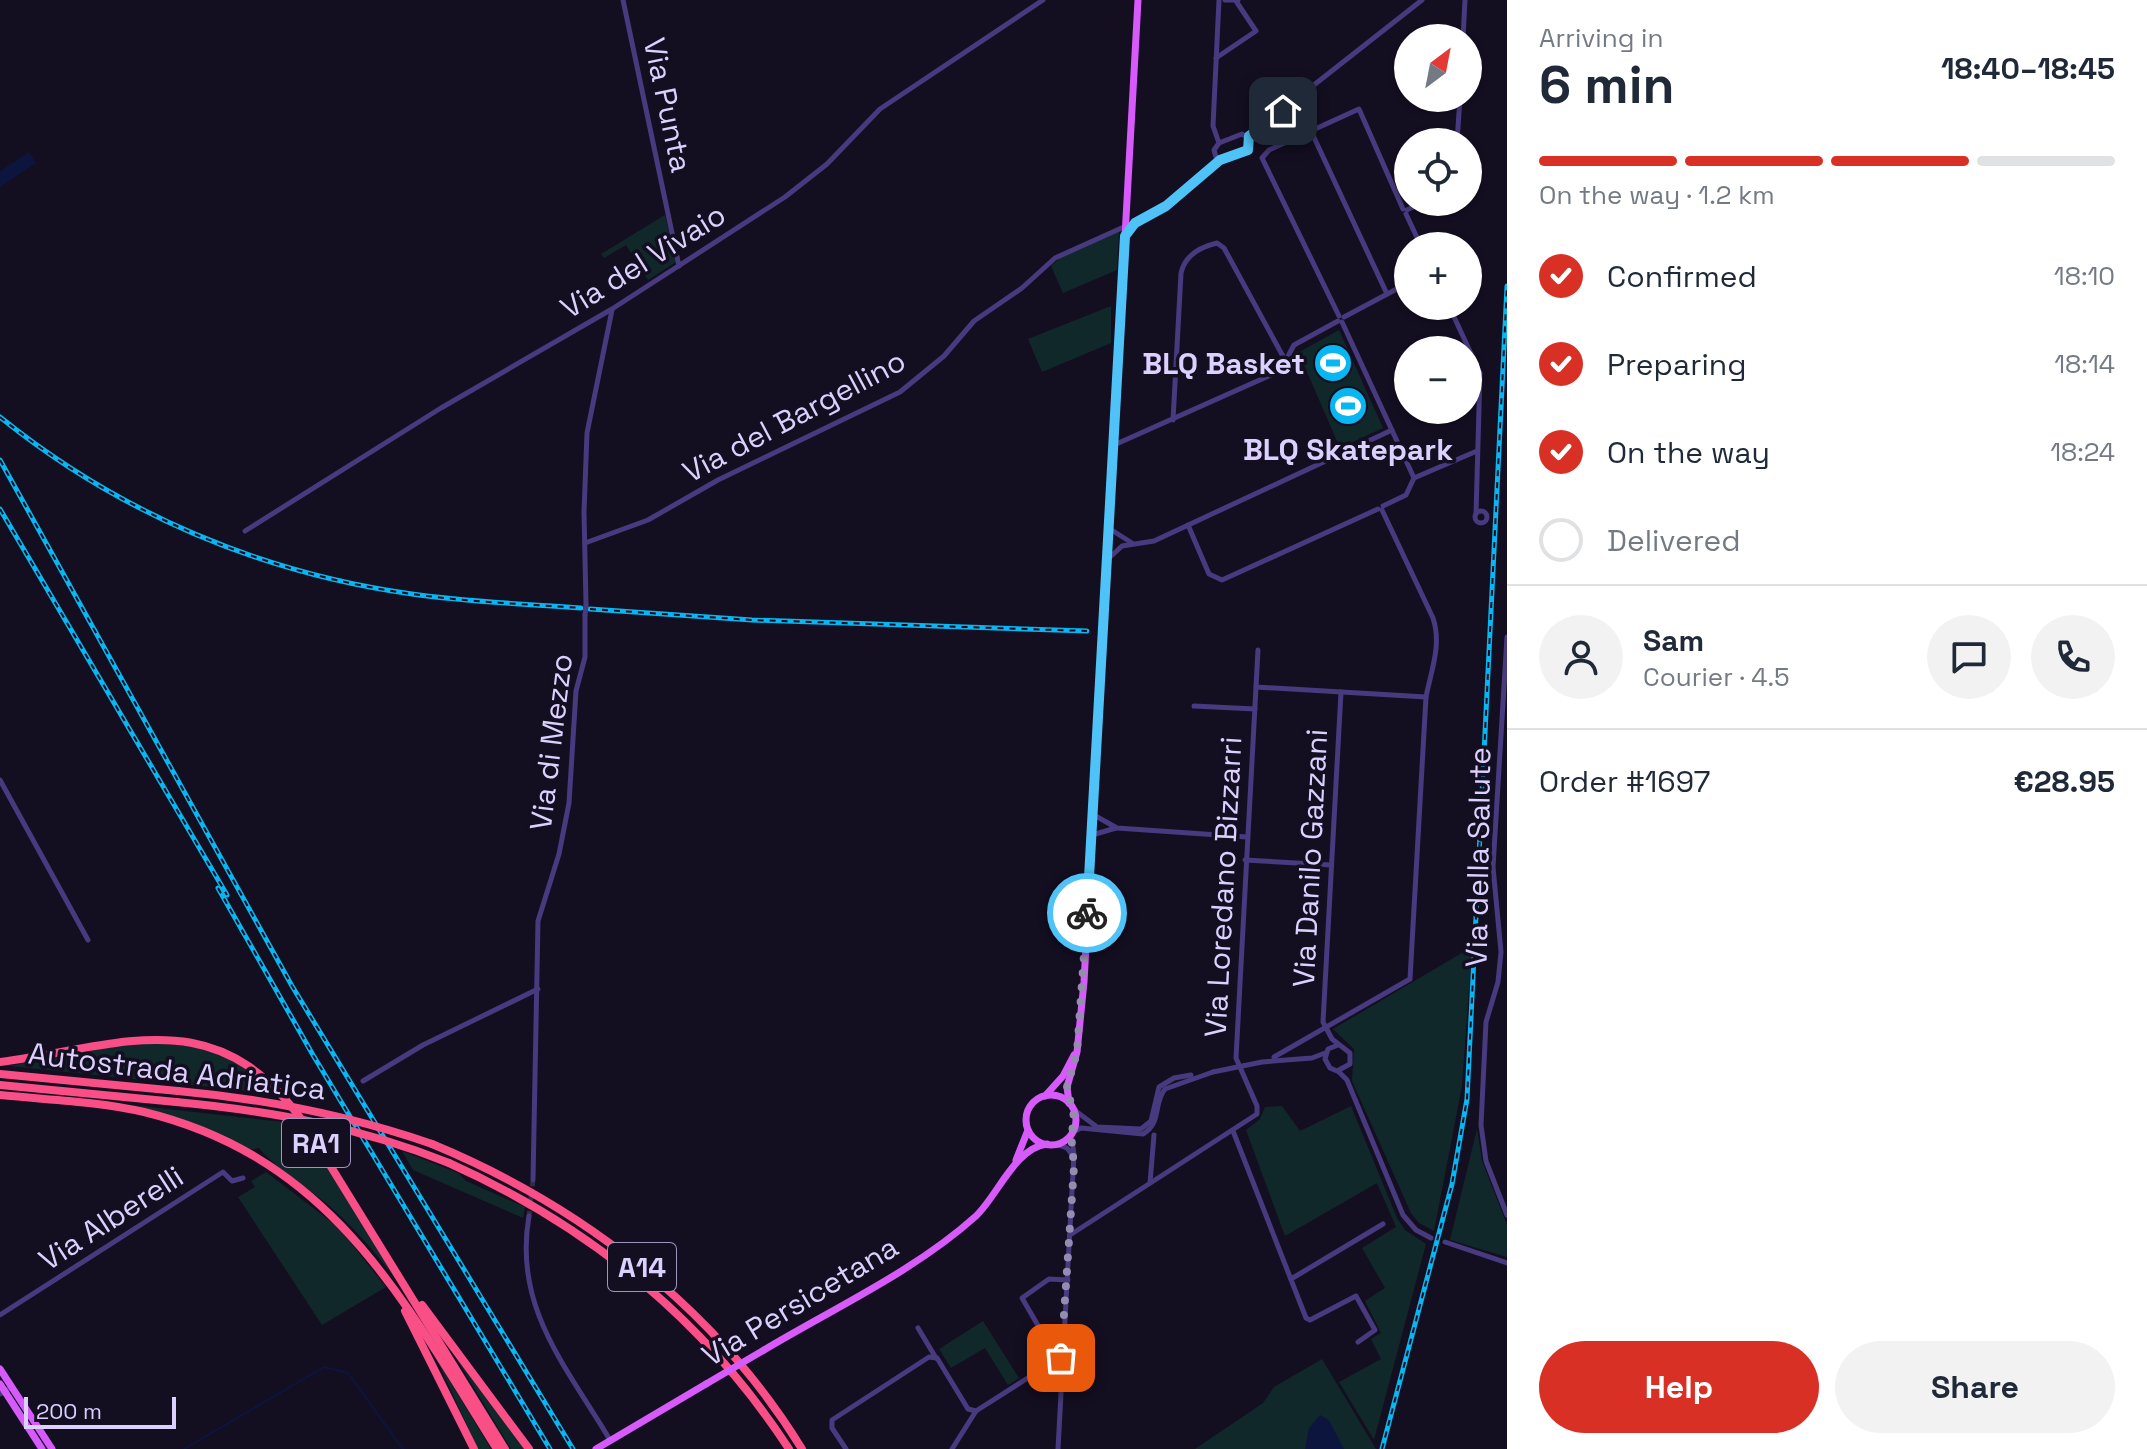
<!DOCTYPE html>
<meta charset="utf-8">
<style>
:root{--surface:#fff;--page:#f2f2f3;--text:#1f2937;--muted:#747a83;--line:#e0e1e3;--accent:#d93025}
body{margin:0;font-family:"Space Grotesk",sans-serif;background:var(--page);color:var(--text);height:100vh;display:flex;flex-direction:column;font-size:30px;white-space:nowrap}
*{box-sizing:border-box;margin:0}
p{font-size:26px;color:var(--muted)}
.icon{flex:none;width:44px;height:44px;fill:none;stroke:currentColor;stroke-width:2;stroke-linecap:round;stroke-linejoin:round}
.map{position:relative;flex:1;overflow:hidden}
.sheet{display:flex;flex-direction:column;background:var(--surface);width:640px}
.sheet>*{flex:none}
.needle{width:52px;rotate:32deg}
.fabs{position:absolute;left:1394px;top:24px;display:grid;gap:16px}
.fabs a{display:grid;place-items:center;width:88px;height:88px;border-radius:50%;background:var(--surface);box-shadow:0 2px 6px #0004;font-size:40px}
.scale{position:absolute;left:24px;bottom:20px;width:152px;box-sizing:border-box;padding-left:8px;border:4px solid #dcd0fe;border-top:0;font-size:22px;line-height:28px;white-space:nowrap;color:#dcd0fe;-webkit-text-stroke:6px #140e21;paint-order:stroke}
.pin{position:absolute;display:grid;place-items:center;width:68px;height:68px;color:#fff;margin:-34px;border-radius:16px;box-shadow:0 4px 12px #0006}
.courier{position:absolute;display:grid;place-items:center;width:80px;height:80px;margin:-40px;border:6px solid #4fc3f7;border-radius:50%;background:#fff;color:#222;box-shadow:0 2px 10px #0007}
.summary em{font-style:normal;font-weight:800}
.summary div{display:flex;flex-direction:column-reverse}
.summary{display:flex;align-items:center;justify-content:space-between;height:136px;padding:0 32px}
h1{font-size:52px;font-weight:800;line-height:60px}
.bar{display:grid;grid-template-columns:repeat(4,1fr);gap:12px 8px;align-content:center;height:96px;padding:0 32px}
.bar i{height:10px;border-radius:6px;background:var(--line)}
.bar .current{background:var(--accent)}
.bar p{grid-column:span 4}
.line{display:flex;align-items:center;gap:20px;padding:0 32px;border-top:2px solid var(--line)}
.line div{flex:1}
.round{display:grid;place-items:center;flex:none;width:84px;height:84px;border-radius:42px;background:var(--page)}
ol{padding:0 32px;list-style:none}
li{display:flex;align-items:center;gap:24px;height:88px}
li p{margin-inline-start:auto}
li .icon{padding:8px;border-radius:50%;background:var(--accent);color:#fff;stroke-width:4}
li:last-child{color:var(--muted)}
li i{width:44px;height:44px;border:4px solid var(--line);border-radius:50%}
.cta{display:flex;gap:16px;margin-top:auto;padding:16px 32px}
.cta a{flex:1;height:92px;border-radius:48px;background:var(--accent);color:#fff;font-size:32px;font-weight:800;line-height:92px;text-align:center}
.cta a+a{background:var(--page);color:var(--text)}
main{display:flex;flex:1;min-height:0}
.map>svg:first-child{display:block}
.green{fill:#11282b}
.water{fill:#0b153d}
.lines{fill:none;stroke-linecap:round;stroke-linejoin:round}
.stream{stroke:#0b153d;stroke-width:2}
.minor-tunnel{stroke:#322b42;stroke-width:5;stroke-dasharray:5 2.5;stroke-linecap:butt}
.minor{stroke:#483a7f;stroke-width:5}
.major{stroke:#d75afa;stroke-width:7}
.highway{stroke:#f94f86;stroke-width:8}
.rail-casing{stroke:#08b6f1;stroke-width:5}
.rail{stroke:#140e21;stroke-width:2;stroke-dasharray:6;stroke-linecap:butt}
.minor-bridge{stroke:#483a7f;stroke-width:5}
.major-bridge{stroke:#d75afa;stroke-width:7}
.highway-bridge{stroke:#f94f86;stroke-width:8}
.done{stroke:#968cb1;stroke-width:8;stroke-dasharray:0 14.4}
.route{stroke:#4fc3f7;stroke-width:10}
.labels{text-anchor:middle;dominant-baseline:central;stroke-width:7;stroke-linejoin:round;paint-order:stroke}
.shield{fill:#140e21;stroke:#a096bc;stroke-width:2}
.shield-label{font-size:28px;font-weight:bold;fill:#dcd0fe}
.street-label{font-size:30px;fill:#dcd0fe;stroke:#140e21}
.poi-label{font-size:30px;font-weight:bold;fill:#dcd0fe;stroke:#140e21;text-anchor:end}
</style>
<main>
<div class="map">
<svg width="1507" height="1449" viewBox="0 0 1507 1449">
<rect width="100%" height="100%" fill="#140e21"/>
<g class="green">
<path d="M665,215L676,262L648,280L626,245L604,258L601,254Z"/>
<path d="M1119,231L1117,270L1063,293L1051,266L1063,255Z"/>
<path d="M1111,306V343L1042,372L1028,339Z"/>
<path d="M1339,330L1383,428L1340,448L1304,365L1299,367L1294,355Z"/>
<path d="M1472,947L1462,1086L1434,1231L1419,1223L1411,1213L1352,1081L1354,1049L1333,1029Z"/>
<path d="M134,1041L198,1047L232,1059L278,1094L10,1066Z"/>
<path d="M132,1105L301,1124L401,1287C380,1257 354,1227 326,1203C312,1192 266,1160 259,1148L250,1150L195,1125Z"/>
<path d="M1282,1106L1300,1131L1351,1106L1397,1218L1405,1230L1426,1244L1374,1440L1339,1382L1381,1359L1371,1339L1381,1333L1365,1301L1385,1288L1362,1248L1396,1227L1377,1183L1285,1236L1246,1130L1260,1119L1265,1107Z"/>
<path d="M1477,1129L1482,1161L1507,1225V1257L1450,1240Z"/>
<path d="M402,1151L458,1173L466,1181L525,1207L523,1218L413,1170Z"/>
<path d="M266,1172L338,1227L386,1287L322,1325L238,1197L255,1187L251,1181Z"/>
<path d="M983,1321L1019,1378L1008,1385L985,1348L951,1368L939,1349Z"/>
<path d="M450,1348L527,1449H511Z"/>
<path d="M1322,1359L1376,1449H1195L1263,1403L1274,1387Z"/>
<path d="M437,1360L491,1449H478Z"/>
</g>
<g class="water">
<path d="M29,152L36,163L0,187V171Z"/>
<path d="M1320,1415L1329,1420L1344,1449H1305L1309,1428Z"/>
</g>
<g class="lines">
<path class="stream" d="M184,1449L324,1367L348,1373L403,1449"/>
<path class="minor-tunnel" d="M529,1216L533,1180"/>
<g class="minor">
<path d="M623,0L679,266"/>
<path d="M1219,0L1213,126L1219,143"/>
<path d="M1225,0H1238"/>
<path d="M1463,38L1465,0"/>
<path d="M1216,58L1256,31L1236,1"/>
<path d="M1311,131L1387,294"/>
<path d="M1242,134L1251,139L1248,150L1226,160L1216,157L1214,150L1219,143Z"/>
<path d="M1249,136L1422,0"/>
<path d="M1457,142L1460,98"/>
<path d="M1407,210L1423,202"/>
<path d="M1406,214L1421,246"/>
<path d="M1125,236L1135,223L1166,206L1220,160"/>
<path d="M1449,306L1480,373L1476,514"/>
<path d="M1339,316L1262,158L1269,150L1359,109L1403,209"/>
<path d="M1344,317L1408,283"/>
<path d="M1342,322L1414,478L1406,495L1383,506"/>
<path d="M1173,420L1181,273C1185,255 1200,247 1217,243L1224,248L1285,360"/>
<path d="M1114,445L1280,371L1294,345L1338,321"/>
<path d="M1414,478L1477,451"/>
<circle cx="1481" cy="517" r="6"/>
<path d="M1188,525L1209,574L1222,580L1378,509"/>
<path d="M1110,529L1132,543"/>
<path d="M245,531L441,408L612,309L785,197L827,164L880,109L1043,0"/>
<path d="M585,543L648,520L718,480L900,392L944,356L974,321L1022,288L1055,258L1126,226"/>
<path d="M1108,559L1122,546L1154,541L1392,430"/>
<path d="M586,605L584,512L587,433L612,310"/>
<path d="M1507,637L1493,867L1501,952L1498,982L1486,1022L1481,1125L1486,1161L1507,1215"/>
<path d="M1256,687L1426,697"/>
<path d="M1194,706L1255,709"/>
<path d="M0,780L88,940"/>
<path d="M1092,814L1117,828L1247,837"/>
<path d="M1092,835L1116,828"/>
<path d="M1245,860L1331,865"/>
<path d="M1338,1045L1328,1049L1325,1059L1330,1068L1337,1071L1350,1064V1053L1332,1039L1323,1022L1341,692"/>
<path d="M1274,1057L1410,979L1426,697C1431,671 1442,645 1433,618L1382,510"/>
<path d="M1213,1072L1262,1062L1312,1058L1325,1053"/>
<path d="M1339,1072L1347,1080L1403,1215L1416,1230L1431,1238"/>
<path d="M363,1081L423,1045L538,989"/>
<path d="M1073,1109L1097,1127L1141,1129L1151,1121L1159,1087L1174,1078L1191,1075"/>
<path d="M1233,1131L1306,1318L1310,1320L1356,1296L1375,1330L1358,1342"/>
<path d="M1055,1144L1067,1148L1073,1156"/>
<path d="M533,1180L538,921L559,854L569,803L576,691L585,657V615"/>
<path d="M1150,1183L1154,1135"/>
<path d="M529,1216C513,1307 566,1366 610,1440"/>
<path d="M1070,1235L1257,1114V1106L1236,1058L1258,650"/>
<path d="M1445,1242L1507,1263"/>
<path d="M1291,1279L1383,1224"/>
<path d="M0,1315L223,1172L232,1181L243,1178"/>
<path d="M918,1328L936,1358"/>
<path d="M1053,1361L1054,1353L1022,1298L1049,1279L1068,1280"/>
<path d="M0,1394L12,1387"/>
<path d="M846,1449L832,1428V1420L929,1357L937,1358L968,1409L976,1411"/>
<path d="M952,1449L976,1411L1045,1367"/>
<path d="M1058,1449L1074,1154L1071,1133L1081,1128L1143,1134C1162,1123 1153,1104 1165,1089L1213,1072"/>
</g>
<g class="major">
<circle cx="1051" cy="1120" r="25"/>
<path d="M1045,1096L1063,1076L1074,1055"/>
<path d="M1069,1103L1067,1087L1077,1052L1084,982L1138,0"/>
<path d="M1016,1160L1028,1130"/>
<path d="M764,1350C834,1308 915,1271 976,1216C998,1195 1015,1148 1047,1144"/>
<path d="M0,1369L52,1449"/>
<path d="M0,1384L42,1449"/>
<path d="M596,1449L706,1384"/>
</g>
<g class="highway">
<path d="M0,1062C123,1046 216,999 304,1123L505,1449"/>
<path d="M0,1074L178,1091"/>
<path d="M0,1085L176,1102"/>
<path d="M0,1095C48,1100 97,1101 144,1112C332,1158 403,1299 497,1449"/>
<path d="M432,1144C582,1206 716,1309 802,1449"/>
<path d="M449,1163C589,1226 705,1320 789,1449"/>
<path d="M422,1305L529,1449"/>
<path d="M405,1311L474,1449"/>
</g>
<g class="rail-casing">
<g id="rail">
<path d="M0,417C119,513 261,573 412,594C468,602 525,604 581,608"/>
<path d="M0,460L292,986L573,1449"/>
<path d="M0,509L227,895"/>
<path d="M590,609L752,620L1087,631"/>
<path d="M218,888L313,1055L550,1449"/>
<path d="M1382,1449L1452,1184L1467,1099L1507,286"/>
</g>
</g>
<use href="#rail" class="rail"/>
<path class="minor-bridge" d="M585,615L586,605"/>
<path class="major-bridge" d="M706,1384L764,1350"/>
<g class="highway-bridge">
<path d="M178,1091C266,1099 348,1115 432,1144"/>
<path d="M176,1102C272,1111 360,1127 449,1163"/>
</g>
</g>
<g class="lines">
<path class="done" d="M1061,1358L1074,1167L1071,1133L1075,1121L1067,1087L1077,1052L1087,913"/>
<path class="route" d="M1087,913L1125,236L1135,223L1166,206L1220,160L1248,150L1249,136L1283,111"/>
</g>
<defs>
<g id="stadium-disc" transform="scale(2)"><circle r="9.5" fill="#08b6f1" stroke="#140e21"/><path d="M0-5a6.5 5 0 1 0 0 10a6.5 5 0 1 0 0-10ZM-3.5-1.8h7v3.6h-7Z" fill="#fff"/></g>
</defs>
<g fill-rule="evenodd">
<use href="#stadium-disc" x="1333" y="363"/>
<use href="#stadium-disc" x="1348" y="406"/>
</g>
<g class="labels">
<g class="shield">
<rect x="282" y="1119" width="68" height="48" rx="6"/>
<rect x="608" y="1243" width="68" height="48" rx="6"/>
</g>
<g class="shield-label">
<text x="316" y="1143">RA1</text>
<text x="642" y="1267">A14</text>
</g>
<g class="street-label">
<text transform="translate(668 105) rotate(78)">Via Punta</text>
<text transform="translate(643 261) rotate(-32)">Via del Vivaio</text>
<text transform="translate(794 416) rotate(-28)">Via del Bargellino</text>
<text transform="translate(551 742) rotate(-83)">Via di Mezzo</text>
<text transform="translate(1478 857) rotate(-89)">Via della Salute</text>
<text transform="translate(1310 858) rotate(-87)">Via Danilo Gazzani</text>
<text transform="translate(1223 887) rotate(-87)">Via Loredano Bizzarri</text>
<text transform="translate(177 1071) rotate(7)">Autostrada Adriatica</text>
<text transform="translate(111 1218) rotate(-33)">Via Alberelli</text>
<text transform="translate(800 1301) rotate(-31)">Via Persicetana</text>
</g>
<g class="poi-label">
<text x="1305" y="363">BLQ Basket</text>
<text x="1348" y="449" text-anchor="middle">BLQ Skatepark</text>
</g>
</g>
</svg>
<div class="fabs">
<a><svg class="needle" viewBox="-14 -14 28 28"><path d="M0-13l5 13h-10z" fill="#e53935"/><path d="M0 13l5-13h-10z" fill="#747a83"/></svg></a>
<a><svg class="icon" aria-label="locate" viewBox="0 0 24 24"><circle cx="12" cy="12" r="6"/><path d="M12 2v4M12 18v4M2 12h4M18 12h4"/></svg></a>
<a>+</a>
<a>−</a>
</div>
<div class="scale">200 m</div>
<div class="pin" style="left:1061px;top:1358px;background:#ea580c"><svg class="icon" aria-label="bag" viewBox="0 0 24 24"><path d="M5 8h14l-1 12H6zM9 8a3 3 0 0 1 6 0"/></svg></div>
<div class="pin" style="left:1283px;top:111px;background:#1f2937"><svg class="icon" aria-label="home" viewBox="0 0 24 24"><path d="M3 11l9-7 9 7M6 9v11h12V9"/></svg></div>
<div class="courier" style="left:1087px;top:913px"><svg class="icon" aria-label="bike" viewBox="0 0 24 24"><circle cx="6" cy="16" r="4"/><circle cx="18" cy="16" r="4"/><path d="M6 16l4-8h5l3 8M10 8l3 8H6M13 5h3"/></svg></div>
</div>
<section class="sheet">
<div class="summary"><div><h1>6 min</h1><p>Arriving in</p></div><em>18:40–18:45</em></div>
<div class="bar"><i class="current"></i><i class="current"></i><i class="current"></i><i></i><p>On the way · 1.2 km</p></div>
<ol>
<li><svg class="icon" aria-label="check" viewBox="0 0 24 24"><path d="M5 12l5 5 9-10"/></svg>Confirmed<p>18:10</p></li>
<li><svg class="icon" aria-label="check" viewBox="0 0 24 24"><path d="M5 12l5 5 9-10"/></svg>Preparing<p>18:14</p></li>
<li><svg class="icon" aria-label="check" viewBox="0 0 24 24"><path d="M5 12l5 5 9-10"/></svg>On the way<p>18:24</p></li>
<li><i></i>Delivered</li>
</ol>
<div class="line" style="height:144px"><a class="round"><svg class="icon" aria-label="person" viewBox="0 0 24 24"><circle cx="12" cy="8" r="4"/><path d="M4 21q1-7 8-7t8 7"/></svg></a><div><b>Sam</b><p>Courier · 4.5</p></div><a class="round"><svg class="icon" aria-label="chat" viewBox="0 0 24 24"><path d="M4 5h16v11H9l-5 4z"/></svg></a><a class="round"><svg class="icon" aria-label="phone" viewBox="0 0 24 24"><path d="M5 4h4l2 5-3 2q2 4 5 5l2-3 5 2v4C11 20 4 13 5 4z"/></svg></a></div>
<div class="line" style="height:104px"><div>Order #1697</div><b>€28.95</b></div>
<div class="cta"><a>Help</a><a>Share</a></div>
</section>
</main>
